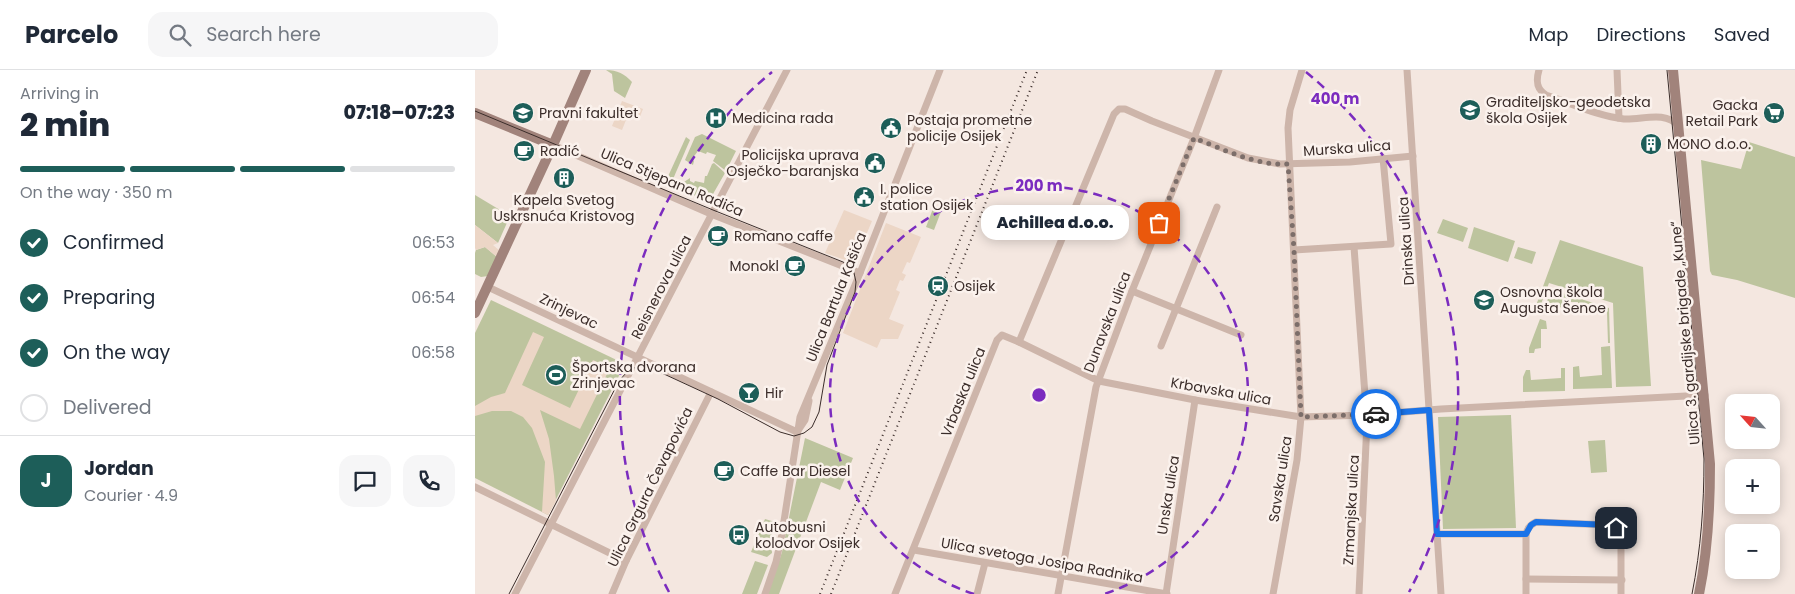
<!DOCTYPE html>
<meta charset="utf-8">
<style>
:root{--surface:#fff;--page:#f6f6f7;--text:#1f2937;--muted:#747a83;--line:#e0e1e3;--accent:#1d5e59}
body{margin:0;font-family:Poppins,sans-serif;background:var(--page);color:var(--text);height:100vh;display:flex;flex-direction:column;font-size:19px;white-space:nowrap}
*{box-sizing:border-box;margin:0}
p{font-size:16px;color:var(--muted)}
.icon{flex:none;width:28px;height:28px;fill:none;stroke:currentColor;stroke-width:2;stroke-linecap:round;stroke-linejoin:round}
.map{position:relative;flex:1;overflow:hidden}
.sheet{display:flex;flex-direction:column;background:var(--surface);width:475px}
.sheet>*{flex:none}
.needle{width:32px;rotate:297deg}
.fabs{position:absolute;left:1250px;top:324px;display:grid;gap:10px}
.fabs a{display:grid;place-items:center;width:55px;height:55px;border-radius:10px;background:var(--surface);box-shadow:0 2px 12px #0003;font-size:25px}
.pin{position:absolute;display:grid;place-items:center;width:42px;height:42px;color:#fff;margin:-21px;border-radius:10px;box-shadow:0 2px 8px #0006}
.courier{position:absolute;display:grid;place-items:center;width:50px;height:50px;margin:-25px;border:4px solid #1a73e8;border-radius:50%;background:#fff;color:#222;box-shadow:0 1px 6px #0007}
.bubble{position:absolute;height:35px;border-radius:15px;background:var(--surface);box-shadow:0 2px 12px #0003;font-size:16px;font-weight:800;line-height:35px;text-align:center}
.head em{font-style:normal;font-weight:800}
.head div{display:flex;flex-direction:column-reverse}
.head{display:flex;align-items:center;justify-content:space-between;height:85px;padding:0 20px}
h1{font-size:32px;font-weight:800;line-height:38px}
.bar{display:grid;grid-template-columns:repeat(4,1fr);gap:8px 5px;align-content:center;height:60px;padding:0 20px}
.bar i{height:6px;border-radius:4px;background:var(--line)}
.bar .selected{background:var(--accent)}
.bar p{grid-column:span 4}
.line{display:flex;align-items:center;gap:12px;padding:0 20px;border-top:1px solid var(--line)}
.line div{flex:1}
.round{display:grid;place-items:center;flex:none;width:52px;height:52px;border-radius:15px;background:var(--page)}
ol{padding:0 20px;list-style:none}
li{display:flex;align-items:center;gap:15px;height:55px}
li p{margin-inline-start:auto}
li .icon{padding:5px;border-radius:50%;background:var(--accent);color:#fff;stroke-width:4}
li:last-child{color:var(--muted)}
li i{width:28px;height:28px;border:2px solid var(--line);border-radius:50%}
header{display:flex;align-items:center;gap:30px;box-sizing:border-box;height:70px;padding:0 25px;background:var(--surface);border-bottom:1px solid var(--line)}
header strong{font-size:24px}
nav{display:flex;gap:28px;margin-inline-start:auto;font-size:18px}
.search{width:350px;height:45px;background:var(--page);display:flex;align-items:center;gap:12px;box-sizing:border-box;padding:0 18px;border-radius:15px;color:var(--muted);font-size:19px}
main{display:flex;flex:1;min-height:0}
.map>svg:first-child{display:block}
.green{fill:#bdc49e}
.plaza{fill:#ecd6c6}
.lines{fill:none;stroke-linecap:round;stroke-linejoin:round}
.street{stroke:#cdb5aa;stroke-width:7}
.secondary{stroke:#a1837b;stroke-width:10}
.tram{stroke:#3b2d2a;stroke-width:1}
.rail{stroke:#3b2d2a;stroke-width:2;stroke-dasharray:1 4;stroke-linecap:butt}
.done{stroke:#7c6e6a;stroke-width:5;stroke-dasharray:0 9}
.route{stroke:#1a73e8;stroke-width:6}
.ring{fill:none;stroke:#7b2cbf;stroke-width:2.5;stroke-dasharray:9 6}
.labels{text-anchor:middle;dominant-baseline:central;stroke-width:5;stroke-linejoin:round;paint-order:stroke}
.poi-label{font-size:14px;fill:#3b2d2a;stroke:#fbf2ed;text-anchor:start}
.street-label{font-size:14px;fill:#3b2d2a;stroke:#fbf2ed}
.centre{fill:#7b2cbf;stroke:#fbf2ed;stroke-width:2.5}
.ring-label{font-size:15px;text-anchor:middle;font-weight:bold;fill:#7b2cbf;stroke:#fbf2ed;stroke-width:5;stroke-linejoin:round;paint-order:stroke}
</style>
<header>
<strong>Parcelo</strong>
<div class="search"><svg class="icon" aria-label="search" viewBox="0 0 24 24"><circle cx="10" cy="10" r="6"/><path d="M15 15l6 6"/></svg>Search here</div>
<nav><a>Map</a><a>Directions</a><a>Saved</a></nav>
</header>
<main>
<section class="sheet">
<div class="head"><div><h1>2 min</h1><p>Arriving in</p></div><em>07:18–07:23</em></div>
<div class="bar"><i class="selected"></i><i class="selected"></i><i class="selected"></i><i></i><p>On the way · 350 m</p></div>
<ol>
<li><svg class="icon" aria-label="check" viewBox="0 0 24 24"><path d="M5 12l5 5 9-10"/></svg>Confirmed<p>06:53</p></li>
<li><svg class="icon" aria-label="check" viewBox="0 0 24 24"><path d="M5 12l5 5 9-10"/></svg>Preparing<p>06:54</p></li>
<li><svg class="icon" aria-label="check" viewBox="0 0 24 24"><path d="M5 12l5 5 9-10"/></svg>On the way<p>06:58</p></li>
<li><i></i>Delivered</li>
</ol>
<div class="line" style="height:90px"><b class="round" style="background:var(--accent);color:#fff">J</b><div><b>Jordan</b><p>Courier · 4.9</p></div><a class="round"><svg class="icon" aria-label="chat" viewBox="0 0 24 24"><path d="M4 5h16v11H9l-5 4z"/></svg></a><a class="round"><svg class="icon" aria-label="phone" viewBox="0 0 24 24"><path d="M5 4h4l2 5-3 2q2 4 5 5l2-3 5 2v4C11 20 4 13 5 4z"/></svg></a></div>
</section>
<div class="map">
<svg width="1320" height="524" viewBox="0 0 1320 524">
<rect width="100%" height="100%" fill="#f4e7e0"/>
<g class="green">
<path d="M131,0C142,0 150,4 157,12L150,28L139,21L137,4Z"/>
<path d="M227,64L261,81L251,101L238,91L241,85L232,82L231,84L223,81L217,89L219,91L218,95L210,90L220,67Z"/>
<path d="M211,67L215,70L195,116L190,113Z"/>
<path d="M1274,72L1320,87V228L1262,210L1237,205L1235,201L1226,90L1266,99Z"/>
<path d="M239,93L250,103L234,131L200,118L215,108V111L219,113L220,111L229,113L230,106H232L237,94Z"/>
<path d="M0,125L35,146L23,173L0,155Z"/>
<path d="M459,136L467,139L459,160L451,157Z"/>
<path d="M968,149L993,158L988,172L962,163Z"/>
<path d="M999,157L1040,171L1033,192L993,178Z"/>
<path d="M1085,170L1168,197L1176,316L1141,317L1138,233L1074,213L1063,242L1059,241Z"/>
<path d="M10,177L22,187L13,206L6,207L0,204V183L1,180Z"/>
<path d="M1043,177L1061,182L1057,194L1039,188Z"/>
<path d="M1078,221H1081L1134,238L1135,273H1133L1132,243L1115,244V236H1103V232H1089V237L1078,238V244L1069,243L1068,240L1074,226Z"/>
<path d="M16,230L150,294L73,445L0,408V263Z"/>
<path d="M1065,249L1071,251L1072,259H1066V278L1060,279L1059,283H1054V278Z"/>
<path d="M1135,276L1137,318L1098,319V297L1104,296L1105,307L1127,305L1126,277Z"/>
<path d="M1086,298H1090V321L1048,322V307L1051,300H1055L1056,310L1086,308Z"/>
<path d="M1036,345L1041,458L968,459L963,347Z"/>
<path d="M330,368L378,388L365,420L346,412L304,524H293L307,482Z"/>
<path d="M1130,370L1132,402L1116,403L1113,371Z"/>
<path d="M290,449L300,452L296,468L297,483L292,487L276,482Z"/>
<path d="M280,491L293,495L282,524H267Z"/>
</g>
<g class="plaza">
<path d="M147,31L168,39L164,49L153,45L147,60L137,56Z"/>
<path d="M369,140L397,151L381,189L376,192L350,183Z"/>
<path d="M411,153L446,167L435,193L432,192L427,203L431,205L428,211L425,210L421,220L425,222L414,249L429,255L423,269H406L402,278L368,263Z"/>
<path d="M0,155L23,173L18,175L25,181L22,187L10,177L1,180L0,178Z"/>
<path d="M58,262L69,267L47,315L95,338L118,290L135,298L105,359L65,340L74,369L79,406L81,431L73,445L67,442L70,392L57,358L48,347L36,341H17L0,346V336L16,327L30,323Z"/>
</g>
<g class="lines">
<g class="street">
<path d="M932,0L966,524"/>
<path d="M1064,0C1061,10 1061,19 1071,25C1096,33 1122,46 1149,49C1168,50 1189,40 1204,56"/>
<path d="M1142,0L1144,48"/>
<path d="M78,75L236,144L385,203"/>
<path d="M879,177L892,352L884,524"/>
<path d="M819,180L916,174L908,88"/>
<path d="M13,217L322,362"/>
<path d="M657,221L766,265"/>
<path d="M544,272L639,44L644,39H650L677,51L773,88L805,94L875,92L938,86"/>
<path d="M686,276L742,137"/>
<path d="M322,362L330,350L334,331"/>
<path d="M0,417L151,491"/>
<path d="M962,464H1051"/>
<path d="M439,480L692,524"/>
<path d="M1051,509L1147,510"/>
<path d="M40,524C131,350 220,174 312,0"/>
<path d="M137,524L151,491L236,322"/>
<path d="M290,524L301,492L307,464L325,347L385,203L465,0"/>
<path d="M420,524L522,270L527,265L544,272L624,311L720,330L826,347L891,345L966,339L1230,325"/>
<path d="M502,524L510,493"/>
<path d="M583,524L621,317L657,221L719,68L744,0"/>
<path d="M691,524L720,330"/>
<path d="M798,524L822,390L826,347L813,58L815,40L827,0"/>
<path d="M1051,524V464C1052,458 1055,455 1061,452L1135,455L1141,457L1146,465V524"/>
</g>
<g class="secondary">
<path d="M1198,0L1235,394C1235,438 1233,481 1224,524"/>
<path d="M0,43L78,75"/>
<path d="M0,243L78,75L111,0"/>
</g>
<g class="tram">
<path d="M1192,0L1229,389C1229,435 1226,479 1217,524"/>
<path d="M0,41L238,140L368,192L375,196L379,203L381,212L380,222L352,295L344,342L337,357L329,363L319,366L305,362L243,329L176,298L168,297L158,298L151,303L144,311L34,524"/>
</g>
<g class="rail">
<path d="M345,524L552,0"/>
<path d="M356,524L563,0"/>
</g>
</g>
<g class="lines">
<path class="done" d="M684,153L719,68C748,79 781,96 813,94L819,180L826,347L901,344"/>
<path class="route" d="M901,344L954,340L962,464H1051L1056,455L1061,452L1135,455L1141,458"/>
</g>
<g class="ring">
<path d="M499 524A209 209 0 1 1 629 524"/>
<path d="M194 522A419 419 0 0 1 297 2M831 2A419 419 0 0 1 934 522"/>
</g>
<defs>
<g id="school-disc" transform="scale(1.125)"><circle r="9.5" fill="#1d5e59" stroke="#fbf2ed"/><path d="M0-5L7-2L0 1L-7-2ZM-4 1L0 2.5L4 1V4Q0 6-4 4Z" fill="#fff"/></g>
<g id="university-disc" transform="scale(1.125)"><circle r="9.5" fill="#1d5e59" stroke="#fbf2ed"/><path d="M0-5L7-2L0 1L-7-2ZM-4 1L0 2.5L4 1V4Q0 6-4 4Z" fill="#fff"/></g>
<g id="supermarket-disc" transform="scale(1.125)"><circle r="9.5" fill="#1d5e59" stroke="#fbf2ed"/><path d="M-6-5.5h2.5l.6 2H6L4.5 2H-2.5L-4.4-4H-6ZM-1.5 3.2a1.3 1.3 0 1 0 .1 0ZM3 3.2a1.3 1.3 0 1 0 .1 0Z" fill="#fff"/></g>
<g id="hospital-disc" transform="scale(1.125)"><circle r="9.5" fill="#1d5e59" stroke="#fbf2ed"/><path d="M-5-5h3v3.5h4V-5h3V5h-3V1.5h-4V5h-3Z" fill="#fff"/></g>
<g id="civic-disc" transform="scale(1.125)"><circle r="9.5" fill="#1d5e59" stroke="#fbf2ed"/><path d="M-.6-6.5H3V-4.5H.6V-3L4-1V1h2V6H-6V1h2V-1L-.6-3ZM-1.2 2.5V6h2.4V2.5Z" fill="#fff"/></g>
<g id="building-disc" transform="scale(1.125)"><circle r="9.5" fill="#1d5e59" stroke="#fbf2ed"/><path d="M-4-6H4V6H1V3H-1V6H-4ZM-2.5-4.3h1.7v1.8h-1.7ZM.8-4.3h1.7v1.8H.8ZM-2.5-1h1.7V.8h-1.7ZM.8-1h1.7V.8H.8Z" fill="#fff"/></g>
<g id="cafe-disc" transform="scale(1.125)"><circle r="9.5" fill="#1d5e59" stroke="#fbf2ed"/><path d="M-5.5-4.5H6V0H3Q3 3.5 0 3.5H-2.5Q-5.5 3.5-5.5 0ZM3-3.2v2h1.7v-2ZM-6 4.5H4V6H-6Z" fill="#fff"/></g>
<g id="station-disc" transform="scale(1.125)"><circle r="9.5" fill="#1d5e59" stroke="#fbf2ed"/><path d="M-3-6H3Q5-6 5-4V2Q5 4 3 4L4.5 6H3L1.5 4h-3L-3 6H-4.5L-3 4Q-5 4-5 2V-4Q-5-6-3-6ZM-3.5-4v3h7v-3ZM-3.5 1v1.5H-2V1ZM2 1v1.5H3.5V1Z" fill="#fff"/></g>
<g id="stadium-disc" transform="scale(1.125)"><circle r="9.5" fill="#1d5e59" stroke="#fbf2ed"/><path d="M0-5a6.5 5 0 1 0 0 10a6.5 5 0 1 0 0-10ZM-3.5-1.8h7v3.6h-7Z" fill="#fff"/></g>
<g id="bar-disc" transform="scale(1.125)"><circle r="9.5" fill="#1d5e59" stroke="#fbf2ed"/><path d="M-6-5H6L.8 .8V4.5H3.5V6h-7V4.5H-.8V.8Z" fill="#fff"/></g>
<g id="bus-disc" transform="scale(1.125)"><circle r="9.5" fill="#1d5e59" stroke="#fbf2ed"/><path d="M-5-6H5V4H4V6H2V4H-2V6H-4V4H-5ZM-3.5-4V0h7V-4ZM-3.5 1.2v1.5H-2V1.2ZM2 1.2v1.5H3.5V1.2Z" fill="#fff"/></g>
</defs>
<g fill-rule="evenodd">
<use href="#school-disc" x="995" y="40"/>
<use href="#university-disc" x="48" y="43"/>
<use href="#supermarket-disc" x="1299" y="43"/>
<use href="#hospital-disc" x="241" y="48"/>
<use href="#civic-disc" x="416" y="58"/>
<use href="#building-disc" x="1176" y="74"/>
<use href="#cafe-disc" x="49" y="81"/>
<use href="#civic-disc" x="400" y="93"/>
<use href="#building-disc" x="89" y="108"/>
<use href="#civic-disc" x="389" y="127"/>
<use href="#cafe-disc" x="243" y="166"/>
<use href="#cafe-disc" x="320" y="196"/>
<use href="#station-disc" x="463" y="216"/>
<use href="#school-disc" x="1009" y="230"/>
<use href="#stadium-disc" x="81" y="305"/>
<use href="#bar-disc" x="274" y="323"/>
<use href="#cafe-disc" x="249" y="401"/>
<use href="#bus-disc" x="264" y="465"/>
</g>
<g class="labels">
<g class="poi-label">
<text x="1011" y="32">Graditeljsko-geodetska<tspan x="1011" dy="16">škola Osijek</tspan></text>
<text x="1283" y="35" text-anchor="end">Gacka<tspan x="1283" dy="16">Retail Park</tspan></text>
<text x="64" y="43">Pravni fakultet</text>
<text x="257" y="48">Medicina rada</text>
<text x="432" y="50">Postaja prometne<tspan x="432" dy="16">policije Osijek</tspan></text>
<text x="1192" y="74">MONO d.o.o.</text>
<text x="65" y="81">Radić</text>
<text x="384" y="85" text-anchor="end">Policijska uprava<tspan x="384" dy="16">Osječko-baranjska</tspan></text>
<text x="405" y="119">I. police<tspan x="405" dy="16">station Osijek</tspan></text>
<text x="89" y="130" text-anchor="middle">Kapela Svetog<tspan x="89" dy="16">Uskrsnuća Kristovog</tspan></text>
<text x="259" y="166">Romano caffe</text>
<text x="304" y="196" text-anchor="end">Monokl</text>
<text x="479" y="216">Osijek</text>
<text x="1025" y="222">Osnovna škola<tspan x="1025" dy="16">Augusta Šenoe</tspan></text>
<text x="97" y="297">Športska dvorana<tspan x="97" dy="16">Zrinjevac</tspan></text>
<text x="290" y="323">Hir</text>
<text x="265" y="401">Caffe Bar Diesel</text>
<text x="280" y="457">Autobusni<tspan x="280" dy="16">kolodvor Osijek</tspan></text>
</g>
<g class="street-label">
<text transform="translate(872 78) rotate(-4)">Murska ulica</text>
<text transform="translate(197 112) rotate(23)">Ulica Stjepana Radića</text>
<text transform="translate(931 171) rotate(-94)">Drinska ulica</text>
<text transform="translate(186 217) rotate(-63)">Reisnerova ulica</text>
<text transform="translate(361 227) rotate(-68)">Ulica Bartula Kašića</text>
<text transform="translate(94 241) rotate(26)">Zrinjevac</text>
<text transform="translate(632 252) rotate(-69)">Dunavska ulica</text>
<text transform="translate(1210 263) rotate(-95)">Ulica 3. gardijske brigade „Kune“</text>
<text transform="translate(746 321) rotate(10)">Krbavska ulica</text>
<text transform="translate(488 322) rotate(-68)">Vrbaska ulica</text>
<text transform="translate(805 409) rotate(-81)">Savska ulica</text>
<text transform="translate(175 417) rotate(-64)">Ulica Grgura Čevapovića</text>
<text transform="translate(693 425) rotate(-81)">Unska ulica</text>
<text transform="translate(876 440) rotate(-87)">Zrmanjska ulica</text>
<text transform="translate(567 490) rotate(10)">Ulica svetoga Josipa Radnika</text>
</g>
</g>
<circle cx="564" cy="325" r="8" class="centre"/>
<g class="ring-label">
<text x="860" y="34">400 m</text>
<text x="564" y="121">200 m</text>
</g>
</svg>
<div class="fabs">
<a><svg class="needle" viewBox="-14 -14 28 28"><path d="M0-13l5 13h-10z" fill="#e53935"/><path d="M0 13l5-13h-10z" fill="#747a83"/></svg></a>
<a>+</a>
<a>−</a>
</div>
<div class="pin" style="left:684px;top:153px;background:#ea580c"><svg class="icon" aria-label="bag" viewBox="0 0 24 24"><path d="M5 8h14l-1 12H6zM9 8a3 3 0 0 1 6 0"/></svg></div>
<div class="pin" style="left:1141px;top:458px;background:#1f2937"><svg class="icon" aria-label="home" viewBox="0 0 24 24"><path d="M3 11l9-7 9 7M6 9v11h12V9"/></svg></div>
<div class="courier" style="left:901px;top:344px"><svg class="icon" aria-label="car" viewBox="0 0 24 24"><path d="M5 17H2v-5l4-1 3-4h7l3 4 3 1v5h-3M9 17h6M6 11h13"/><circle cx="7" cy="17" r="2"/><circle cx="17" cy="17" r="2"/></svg></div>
<div class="bubble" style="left:506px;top:135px;width:148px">Achillea d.o.o.</div>
</div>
</main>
